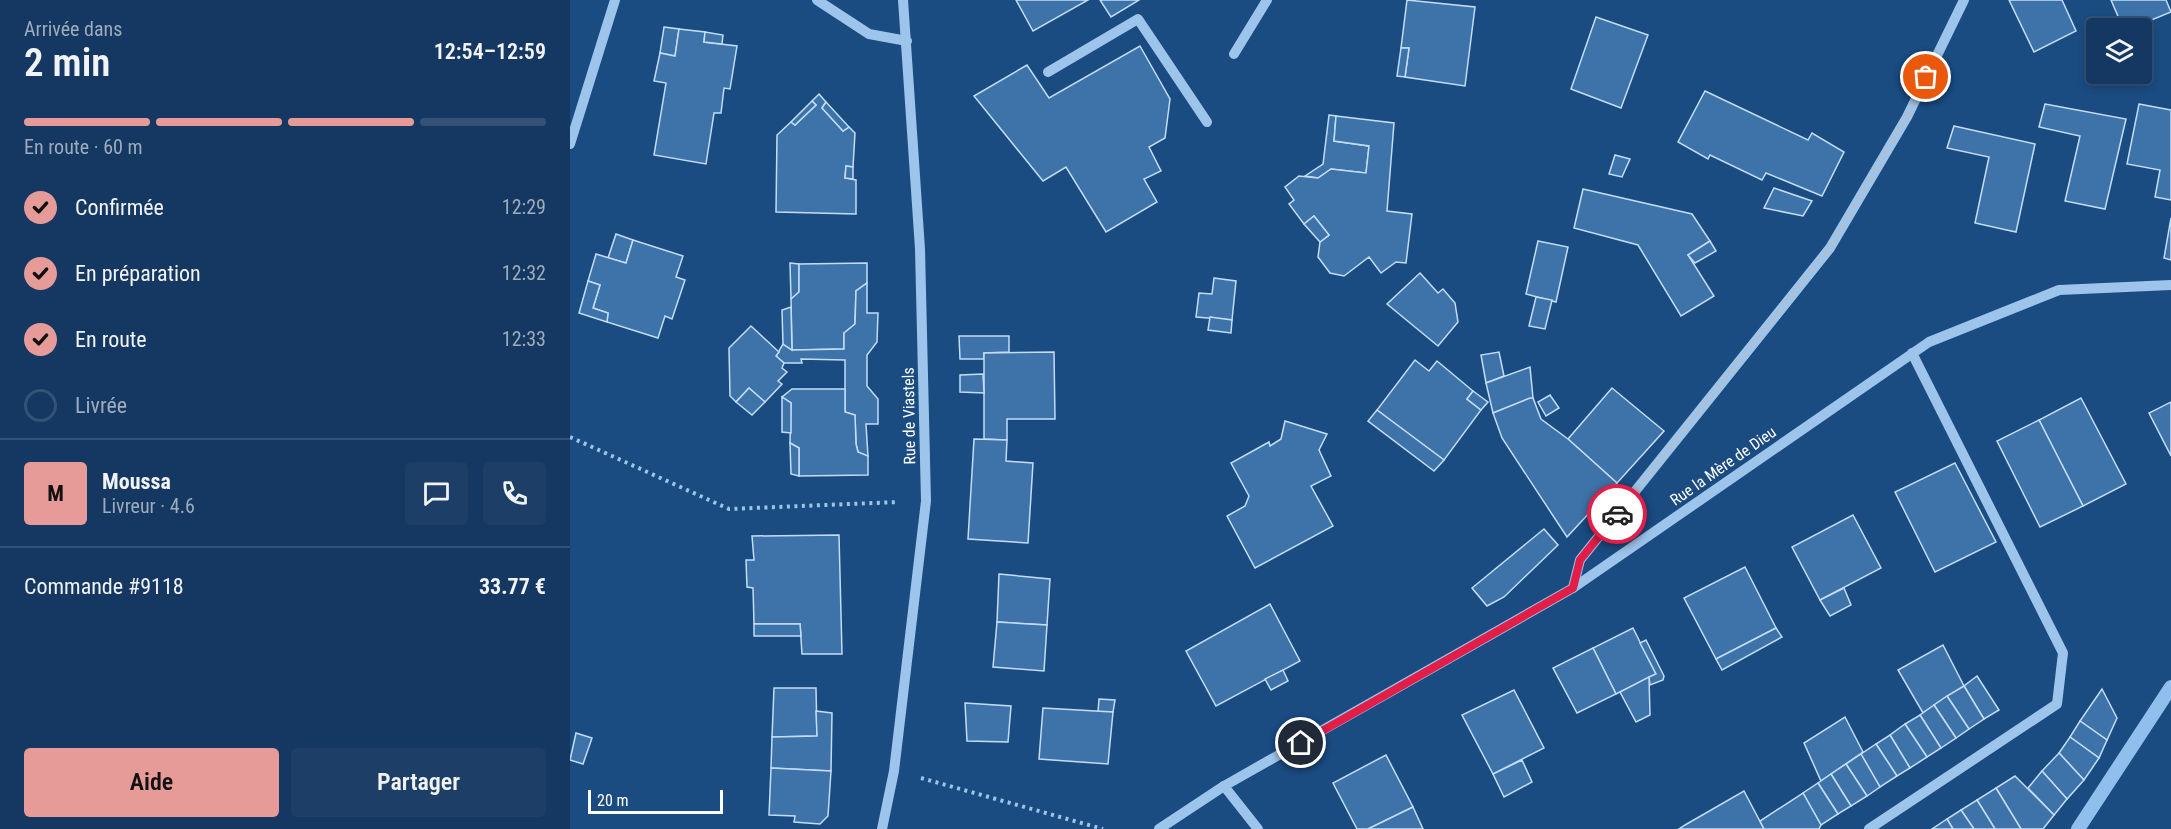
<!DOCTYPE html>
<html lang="fr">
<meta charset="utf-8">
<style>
:root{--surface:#143861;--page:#1d3f67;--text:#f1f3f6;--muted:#9dacbd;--line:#335276;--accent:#e69b98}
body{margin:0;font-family:"Roboto Condensed",sans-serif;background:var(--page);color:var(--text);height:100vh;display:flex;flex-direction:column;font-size:22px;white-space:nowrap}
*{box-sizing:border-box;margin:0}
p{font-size:20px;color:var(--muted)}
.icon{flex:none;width:33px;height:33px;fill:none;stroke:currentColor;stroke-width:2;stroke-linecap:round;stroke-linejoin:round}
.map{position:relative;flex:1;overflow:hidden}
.sheet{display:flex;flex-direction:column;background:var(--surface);width:570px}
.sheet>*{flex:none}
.fabs{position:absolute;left:1516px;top:18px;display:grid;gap:12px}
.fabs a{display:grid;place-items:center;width:66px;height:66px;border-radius:6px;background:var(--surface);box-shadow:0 3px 9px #0003,0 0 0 2px var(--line);font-size:30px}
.scale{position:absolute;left:18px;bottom:15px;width:135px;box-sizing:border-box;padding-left:6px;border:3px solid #fff;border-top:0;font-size:16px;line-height:21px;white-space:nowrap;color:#fff;-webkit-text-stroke:4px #1a4b81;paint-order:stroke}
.pin{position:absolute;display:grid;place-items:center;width:51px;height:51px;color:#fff;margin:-26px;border:3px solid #fff;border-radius:50%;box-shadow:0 2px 6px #0007}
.courier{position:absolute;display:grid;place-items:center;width:60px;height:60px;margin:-30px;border:4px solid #e11d48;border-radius:50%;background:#fff;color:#222;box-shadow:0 2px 8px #0007}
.head em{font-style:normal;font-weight:600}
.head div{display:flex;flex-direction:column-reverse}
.head{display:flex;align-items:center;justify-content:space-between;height:102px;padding:0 24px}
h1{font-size:39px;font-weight:600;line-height:45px}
.bar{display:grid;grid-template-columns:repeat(4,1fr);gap:9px 6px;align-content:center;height:72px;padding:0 24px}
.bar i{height:8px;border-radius:4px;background:var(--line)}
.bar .active{background:var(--accent)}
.bar p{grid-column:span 4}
.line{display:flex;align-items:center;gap:15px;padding:0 24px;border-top:2px solid var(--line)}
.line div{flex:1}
.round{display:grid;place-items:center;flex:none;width:63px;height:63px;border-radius:6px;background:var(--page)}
ol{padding:0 24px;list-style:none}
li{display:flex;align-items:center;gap:18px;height:66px}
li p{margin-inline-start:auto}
li .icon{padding:6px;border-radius:50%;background:var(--accent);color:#111;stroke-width:4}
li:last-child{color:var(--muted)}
li i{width:33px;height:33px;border:3px solid var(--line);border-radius:50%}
.button{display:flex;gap:12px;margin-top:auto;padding:12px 24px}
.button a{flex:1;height:69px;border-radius:6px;background:var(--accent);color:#111;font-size:24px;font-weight:600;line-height:69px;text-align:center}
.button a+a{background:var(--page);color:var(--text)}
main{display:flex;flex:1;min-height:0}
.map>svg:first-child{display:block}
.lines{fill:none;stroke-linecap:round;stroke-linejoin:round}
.stream{stroke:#90bfed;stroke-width:14}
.building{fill:#3e73a9;stroke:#c2ddf8;stroke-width:1.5}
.path{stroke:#9dc4eb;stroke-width:4;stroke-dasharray:3 4.5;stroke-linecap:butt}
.minor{stroke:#9dc4eb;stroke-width:10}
.done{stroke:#afc0d3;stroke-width:6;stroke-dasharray:0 10.8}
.route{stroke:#e11d48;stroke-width:8}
.labels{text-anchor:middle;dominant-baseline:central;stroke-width:5;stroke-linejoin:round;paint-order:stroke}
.street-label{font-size:16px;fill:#fff;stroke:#1a4b81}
</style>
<main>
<section class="sheet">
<div class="head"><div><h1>2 min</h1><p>Arrivée dans</p></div><em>12:54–12:59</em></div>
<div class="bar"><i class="active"></i><i class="active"></i><i class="active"></i><i></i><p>En route · 60 m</p></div>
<ol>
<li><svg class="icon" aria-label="check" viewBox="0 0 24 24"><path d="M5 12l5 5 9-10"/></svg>Confirmée<p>12:29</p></li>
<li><svg class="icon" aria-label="check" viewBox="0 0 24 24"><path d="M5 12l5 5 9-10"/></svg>En préparation<p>12:32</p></li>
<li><svg class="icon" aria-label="check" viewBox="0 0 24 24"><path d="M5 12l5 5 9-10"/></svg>En route<p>12:33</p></li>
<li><i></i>Livrée</li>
</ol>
<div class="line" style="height:108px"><b class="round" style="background:var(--accent);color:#111">M</b><div><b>Moussa</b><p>Livreur · 4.6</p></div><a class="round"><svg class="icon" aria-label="chat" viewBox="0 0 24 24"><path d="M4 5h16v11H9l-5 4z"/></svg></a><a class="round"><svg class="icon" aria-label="phone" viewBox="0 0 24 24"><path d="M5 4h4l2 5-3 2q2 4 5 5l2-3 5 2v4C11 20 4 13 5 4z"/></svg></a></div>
<div class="line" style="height:78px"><div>Commande #9118</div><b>33.77 €</b></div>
<div class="button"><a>Aide</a><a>Partager</a></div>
</section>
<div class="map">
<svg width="1601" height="829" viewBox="0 0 1601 829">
<rect width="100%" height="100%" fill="#1a4b81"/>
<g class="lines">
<path class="stream" d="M1508,829L1601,687"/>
</g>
<g class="building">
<path d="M446,0H518L463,31Z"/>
<path d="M530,0H569L541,17Z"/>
<path d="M837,0L905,7L895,86L835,77L839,48H831Z"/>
<path d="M1439,0H1492L1506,31L1464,52Z"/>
<path d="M1541,0H1596L1601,12L1562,28H1553Z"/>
<path d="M1026,17L1078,35L1051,108L1001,89Z"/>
<path d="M94,27L109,29L105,56L90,53Z"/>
<path d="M109,29L135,32L134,42L167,46L160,89L154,88L151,113H144L136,164L84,155L96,83L84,81L90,53L105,56Z"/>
<path d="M135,32L153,35L152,44L134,42Z"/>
<path d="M570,46L600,99L595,138L579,147L591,171L574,179L587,202L536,232L496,167L473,181L404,96L457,65L479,98Z"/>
<path d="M831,48H839L835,77L827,76Z"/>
<path d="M1135,91L1238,140L1242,133L1274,152L1252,196L1196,173L1192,180L1140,155L1138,159L1108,142Z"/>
<path d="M249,94L256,102L252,108L273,131L279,127L285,133L283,167L276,166L275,178L286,180V214L206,212L207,135L221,122L225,125L246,105L242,101Z"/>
<path d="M242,101L246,105L225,125L221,122Z"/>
<path d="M256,102L279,127L273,131L252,108Z"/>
<path d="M1475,104L1556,119L1535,209L1495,201L1510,136L1469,127Z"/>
<path d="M1569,104L1601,110V200L1585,197L1590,170L1557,164Z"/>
<path d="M759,115L766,116L764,141L799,146L796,173L761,169L748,178L735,176L753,164Z"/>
<path d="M766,116L824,123L817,211L842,214L836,263L826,262L811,273L799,257L774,276L760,273L748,257L750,242L759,235L744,216L734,224L719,204L724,200L715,187L729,176L748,178L761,169L796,173L799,146L764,141Z"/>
<path d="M1384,126L1465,144L1446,232L1405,223L1419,157L1377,148Z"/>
<path d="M1045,155L1060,159L1052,177L1039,174Z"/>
<path d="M276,166L283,167V179L275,178Z"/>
<path d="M1204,188L1242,201L1233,216L1194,208Z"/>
<path d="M1013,189L1122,214L1140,241L1118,255L1144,296L1111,316L1068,245L1004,228Z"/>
<path d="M744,216L759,235L750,242L734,224Z"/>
<path d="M1601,218V260L1594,258Z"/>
<path d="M46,234L63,240L56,263L38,258Z"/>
<path d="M63,240L113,256L106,277L115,280L102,319L95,316L88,338L37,322L38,313L23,308L30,285L18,281L26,254L56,263Z"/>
<path d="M968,241L998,247L986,302L956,294Z"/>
<path d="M1140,241L1146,251L1125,263L1118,255Z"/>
<path d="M220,263L229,264V292L221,299Z"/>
<path d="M297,263V283L286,291L285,324L274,333V349L222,350L221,299L229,292V264Z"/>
<path d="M850,273L868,293L873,289L885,303L888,322L868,346L817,304Z"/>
<path d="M644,278L666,281L662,320L626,317L629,293L642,294Z"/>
<path d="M18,281L30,285L23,308L38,313L37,322L9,313Z"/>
<path d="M297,283V313H308L307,342L297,355V386L308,399V424H296L298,456H295L288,452L286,444L285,415L275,412V360L231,359L232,363H214L206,356L213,344L222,350L274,349V333L285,324L286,291Z"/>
<path d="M966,297L982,300L975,329L959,326Z"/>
<path d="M221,307L222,350L213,344L212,310Z"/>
<path d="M640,317L662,320L661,333L638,330Z"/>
<path d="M181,326L209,352L206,356L214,363L212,368L217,372L208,381L212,384L195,402L179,388L166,402L160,396L159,348Z"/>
<path d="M389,336H439V352L414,353V359H390Z"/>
<path d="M484,352L485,419H437V440L414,439V353Z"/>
<path d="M929,352L934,376L916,383L911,355Z"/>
<path d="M845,360L859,371L867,361L903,391L897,399L911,410L874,460L807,410Z"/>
<path d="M960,367L963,398L923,413L916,383Z"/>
<path d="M413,374L414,393L390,392V375Z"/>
<path d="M179,388L195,402L182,415L166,402Z"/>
<path d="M1042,388L1094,431L1047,483L998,439Z"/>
<path d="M222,389H275V412L285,415L286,444L288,452L298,456V475L229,476V448L220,443L221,403L212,397Z"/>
<path d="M903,391L918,402L911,410L897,399Z"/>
<path d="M980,395L989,408L976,416L968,402Z"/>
<path d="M212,397L221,403V433L212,432Z"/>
<path d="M960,398H963L971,419L998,439L1047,483L997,537L932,438L923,413Z"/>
<path d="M1511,398L1556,484L1513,506L1469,420Z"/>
<path d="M1601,402V456L1579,413Z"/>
<path d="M807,410L874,460L864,471L798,421Z"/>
<path d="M1469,420L1513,506L1470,527L1427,441Z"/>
<path d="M715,421L757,434L749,450L761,476L741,486L763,526L685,568L657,516L675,506L679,496L661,463L699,442L700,446L711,439Z"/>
<path d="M404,439L437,440L436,461L463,463L458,543L398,539Z"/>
<path d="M220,443L229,448V476L221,474Z"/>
<path d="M1385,463L1426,542L1365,572L1325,492Z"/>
<path d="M1283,515L1311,568L1250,600L1222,547Z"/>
<path d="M974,529L988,545L934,597L917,606L902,588Z"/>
<path d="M269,535L272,654H232L230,624H184L183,588L177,587L176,560H184L182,536Z"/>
<path d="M1175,567L1206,628L1146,659L1114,598Z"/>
<path d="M429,574L480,579L477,625L427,622Z"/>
<path d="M1274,588L1281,605L1260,616L1250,600Z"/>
<path d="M700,604L730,661L646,706L616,651Z"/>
<path d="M427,622L477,625L474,671L423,667Z"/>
<path d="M184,624H230L231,636H184Z"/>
<path d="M1063,628L1086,674L1046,694L1023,648Z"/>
<path d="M1206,628L1212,637L1152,670L1146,659Z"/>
<path d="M1076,640L1094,676L1093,680L1080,685L1079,677L1086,674L1070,643Z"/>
<path d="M1373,645L1394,686L1353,713L1328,670Z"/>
<path d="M1023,648L1046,694L1007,713L983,668Z"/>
<path d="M713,670L718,681L701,690L695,679Z"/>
<path d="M1407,676L1429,710L1414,719L1394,686Z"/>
<path d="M1079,677L1080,715L1066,722L1050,692Z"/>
<path d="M1394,686L1414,719L1399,729L1377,696Z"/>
<path d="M204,688H246L247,736L202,737Z"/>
<path d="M1532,689L1547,718L1537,740L1510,721Z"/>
<path d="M944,690L974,748L923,774L892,715Z"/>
<path d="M1377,696L1399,729L1386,738L1364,705Z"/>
<path d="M529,699L545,700L543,712H528Z"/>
<path d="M395,703L441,706L438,742L397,741Z"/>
<path d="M1364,705L1386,738L1371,748L1350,715Z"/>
<path d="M473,708L543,712L538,764L469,759Z"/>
<path d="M246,711L262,713L261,771L201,768L202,737L247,736Z"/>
<path d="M1350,715L1371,748L1357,757L1335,724Z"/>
<path d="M1275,717L1293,752L1251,781L1234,743Z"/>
<path d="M1510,721L1537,740L1529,758L1500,737Z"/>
<path d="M1335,724L1357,757L1340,768L1320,735Z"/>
<path d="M6,733L22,738L13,764L0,760Z"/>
<path d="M1320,735L1340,768L1327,776L1306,744Z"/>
<path d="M1500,737L1529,758L1514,780L1489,753Z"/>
<path d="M1306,744L1327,776L1310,787L1291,754Z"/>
<path d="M1489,753L1514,780L1497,799L1472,771Z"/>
<path d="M1291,754L1310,787L1297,796L1276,764Z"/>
<path d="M816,755L843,807L798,829H787L763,783Z"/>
<path d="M952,760L962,782L934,797L923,774Z"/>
<path d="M1276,764L1297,796L1281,806L1261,774Z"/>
<path d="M201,768L261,771L258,816L250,824L224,822L225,816L199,815Z"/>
<path d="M1472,771L1497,799L1484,815L1458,788Z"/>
<path d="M1261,774L1281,806L1268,814L1248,783Z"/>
<path d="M1445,776L1484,815L1473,829H1451L1426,788Z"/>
<path d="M1248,783L1268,814L1251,825L1233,793Z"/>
<path d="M1426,788L1451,829H1425L1407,800Z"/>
<path d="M1174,791L1194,829H1109L1115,825Z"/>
<path d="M1233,793L1251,825L1249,829H1194L1190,821Z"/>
<path d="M1407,800L1425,829H1404L1391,810Z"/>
<path d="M843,807L853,829H798Z"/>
<path d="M1391,810L1404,829H1383L1377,819Z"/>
<path d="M1377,819L1383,829H1362Z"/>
</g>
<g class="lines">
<g class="path">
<path d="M0,437L159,509L328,502"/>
<path d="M351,778L533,829"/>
</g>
<g class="minor">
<path d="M247,0L299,34L337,41"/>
<path d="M664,54L697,0"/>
<path d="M478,72L568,19L637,122"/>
<path d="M0,144L45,0"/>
<path d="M1003,588L1010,560L1260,248L1337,117L1394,0"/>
<path d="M654,786L688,829"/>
<path d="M312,829L324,771L356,501L350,249L333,0"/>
<path d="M589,829L654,786L1003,588L1359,342L1489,290L1601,285"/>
<path d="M1299,829L1487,704L1493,653L1342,353"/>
</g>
</g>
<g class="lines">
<path class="done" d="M1047,514L1260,248L1337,117L1356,77"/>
<path class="route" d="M731,743L1003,588L1010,560L1047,514"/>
</g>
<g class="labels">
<g class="street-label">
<text transform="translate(339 416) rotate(-91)">Rue de Viastels</text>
<text transform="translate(1153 466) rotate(-35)">Rue la Mère de Dieu</text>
</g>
</g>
</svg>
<div class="fabs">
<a><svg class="icon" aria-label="layers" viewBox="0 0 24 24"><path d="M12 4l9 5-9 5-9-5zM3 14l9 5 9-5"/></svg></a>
</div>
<div class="scale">20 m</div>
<div class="pin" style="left:1356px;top:77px;background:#ea580c"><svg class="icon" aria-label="bag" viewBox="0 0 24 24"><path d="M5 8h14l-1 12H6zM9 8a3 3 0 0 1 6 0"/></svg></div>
<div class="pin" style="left:731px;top:743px;background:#1f2937"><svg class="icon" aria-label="home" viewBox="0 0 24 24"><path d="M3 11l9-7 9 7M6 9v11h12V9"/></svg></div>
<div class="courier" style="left:1047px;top:514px"><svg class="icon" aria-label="car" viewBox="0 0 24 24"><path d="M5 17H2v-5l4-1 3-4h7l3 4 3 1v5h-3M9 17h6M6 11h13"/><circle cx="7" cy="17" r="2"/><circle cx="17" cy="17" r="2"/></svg></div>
</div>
</main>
